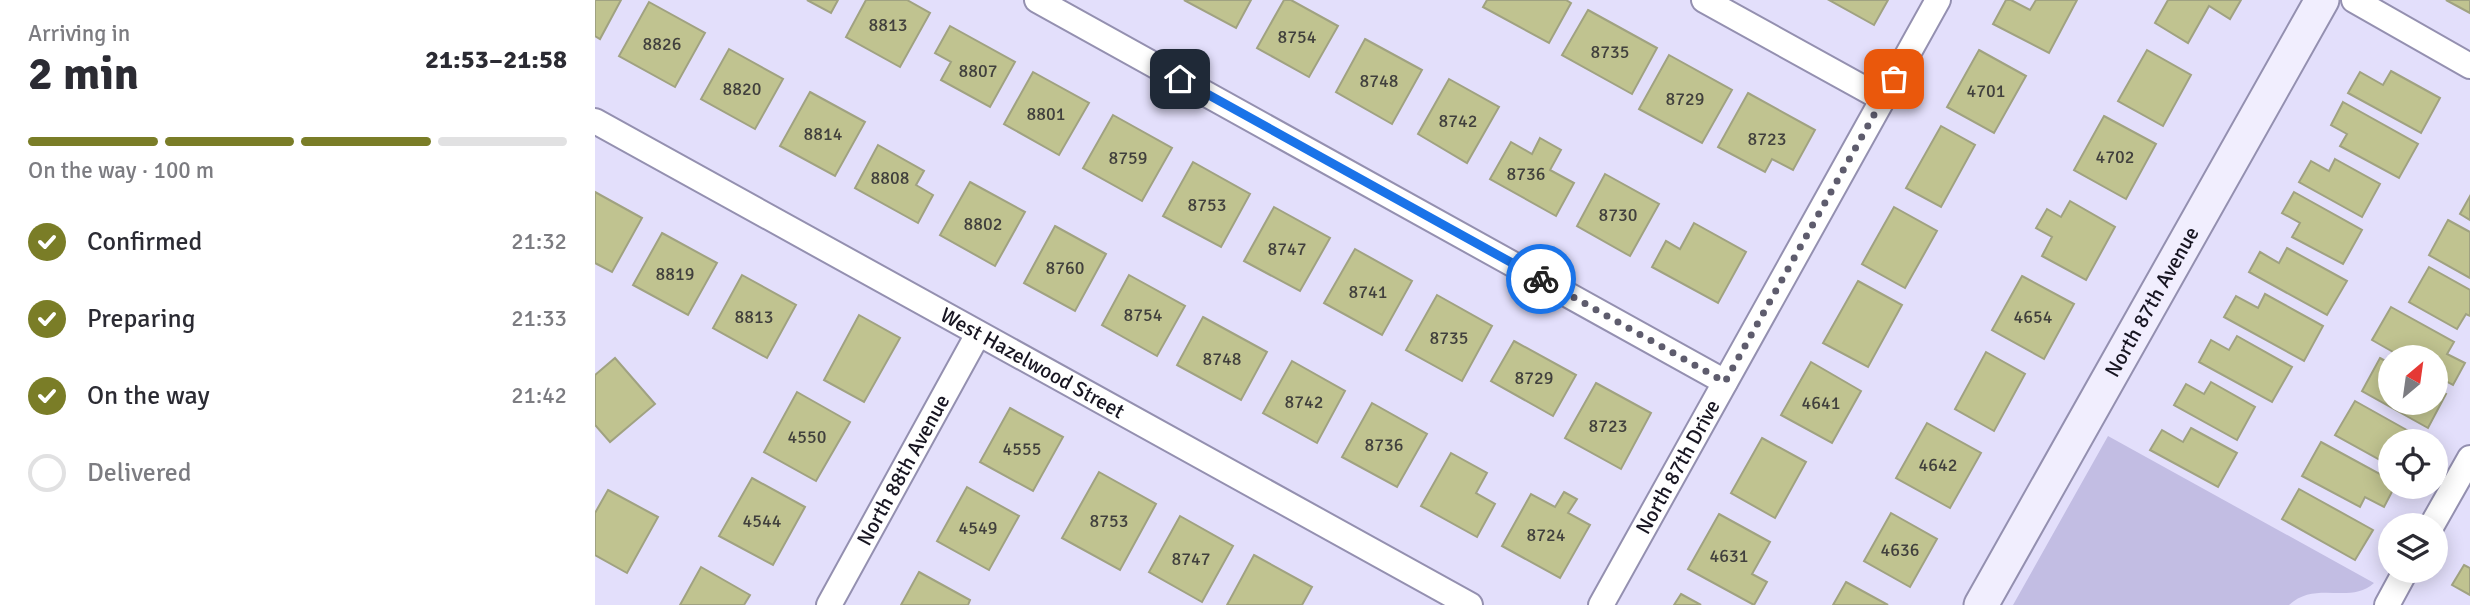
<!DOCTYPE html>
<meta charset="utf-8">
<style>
:root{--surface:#fff;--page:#f2f2f3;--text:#2b2b33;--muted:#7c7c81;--line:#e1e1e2;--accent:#7a7d27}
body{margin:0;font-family:Signika,sans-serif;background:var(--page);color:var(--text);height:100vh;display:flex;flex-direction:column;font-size:26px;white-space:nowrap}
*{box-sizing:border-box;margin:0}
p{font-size:23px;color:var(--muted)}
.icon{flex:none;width:38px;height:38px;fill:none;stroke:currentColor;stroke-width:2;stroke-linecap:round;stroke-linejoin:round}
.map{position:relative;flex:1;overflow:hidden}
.drawer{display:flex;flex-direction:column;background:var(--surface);width:595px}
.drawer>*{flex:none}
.needle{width:46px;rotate:29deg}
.fabs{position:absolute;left:1783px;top:345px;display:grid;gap:14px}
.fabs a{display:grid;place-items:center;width:70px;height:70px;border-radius:50%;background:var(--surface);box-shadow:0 4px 18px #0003;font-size:35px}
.pin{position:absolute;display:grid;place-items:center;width:60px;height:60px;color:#fff;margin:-30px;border-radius:14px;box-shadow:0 4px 10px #0006}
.courier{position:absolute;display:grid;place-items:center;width:70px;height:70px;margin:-35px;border:5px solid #1a73e8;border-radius:50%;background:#fff;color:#222;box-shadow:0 2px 9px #0007}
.summary em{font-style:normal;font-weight:700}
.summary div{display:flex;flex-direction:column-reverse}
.summary{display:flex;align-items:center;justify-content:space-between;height:119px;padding:0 28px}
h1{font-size:46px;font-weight:700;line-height:52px}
.bar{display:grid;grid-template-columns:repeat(4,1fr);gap:10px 7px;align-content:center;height:84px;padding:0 28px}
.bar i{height:9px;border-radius:5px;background:var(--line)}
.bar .on{background:var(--accent)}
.bar p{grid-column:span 4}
ol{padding:0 28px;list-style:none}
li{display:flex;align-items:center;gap:21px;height:77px}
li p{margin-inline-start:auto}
li .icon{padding:7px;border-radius:50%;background:var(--accent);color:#fff;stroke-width:4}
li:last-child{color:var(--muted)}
li i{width:38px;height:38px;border:4px solid var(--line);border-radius:50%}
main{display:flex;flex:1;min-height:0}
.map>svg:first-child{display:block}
.green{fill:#c2bde3}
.building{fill:#c0c390;stroke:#a0a281;stroke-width:2}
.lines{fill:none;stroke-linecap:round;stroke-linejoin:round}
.street-casing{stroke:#9490b0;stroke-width:28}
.secondary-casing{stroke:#9490b0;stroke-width:37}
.street{stroke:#fff;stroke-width:24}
.secondary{stroke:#f1eefe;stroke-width:33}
.done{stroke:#5e5c6d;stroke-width:7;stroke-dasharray:0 12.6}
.route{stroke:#1a73e8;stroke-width:9}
.labels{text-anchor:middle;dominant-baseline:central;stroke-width:5;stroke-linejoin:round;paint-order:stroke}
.number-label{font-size:18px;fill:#41403d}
.street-label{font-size:21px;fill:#171521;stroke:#e3dffb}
</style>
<main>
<section class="drawer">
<div class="summary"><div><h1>2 min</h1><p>Arriving in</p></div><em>21:53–21:58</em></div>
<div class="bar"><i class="on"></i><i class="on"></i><i class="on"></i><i></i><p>On the way · 100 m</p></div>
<ol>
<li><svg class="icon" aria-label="check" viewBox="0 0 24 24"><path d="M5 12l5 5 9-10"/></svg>Confirmed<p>21:32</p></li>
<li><svg class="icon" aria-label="check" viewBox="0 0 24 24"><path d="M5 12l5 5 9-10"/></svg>Preparing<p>21:33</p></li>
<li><svg class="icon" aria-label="check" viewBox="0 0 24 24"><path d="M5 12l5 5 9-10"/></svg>On the way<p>21:42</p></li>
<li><i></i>Delivered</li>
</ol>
</section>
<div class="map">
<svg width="1875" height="605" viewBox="0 0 1875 605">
<rect width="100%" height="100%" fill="#e3dffb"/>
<path class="green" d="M1513,436L1779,583C1755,605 1721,580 1694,605H1418Z"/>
<g class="building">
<path d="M0,0H26L5,39L0,36Z"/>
<path d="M212,0H243L236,13Z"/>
<path d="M271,0H312L335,13L305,67L251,37Z"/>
<path d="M589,0H656L641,28Z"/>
<path d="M689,0H696L743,26L714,77L662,48Z"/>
<path d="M892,0H971L976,3L954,43L888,7Z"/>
<path d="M1234,0H1293L1279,25Z"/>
<path d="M1411,0H1416L1435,10L1441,0H1482L1454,53L1398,24Z"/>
<path d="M1573,0H1646L1635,19L1614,6L1593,43L1560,23Z"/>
<path d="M1851,0H1875V13Z"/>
<path d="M54,2L110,33L80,87L24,56Z"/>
<path d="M993,10L1062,48L1037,94L967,55Z"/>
<path d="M355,26L420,62L395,107L346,80L356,62L340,53Z"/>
<path d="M770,39L827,70L797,124L741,92Z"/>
<path d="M134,49L188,79L160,129L106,99Z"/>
<path d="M1384,50L1431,76L1399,133L1352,107Z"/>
<path d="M1552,50L1596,75L1568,126L1523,101Z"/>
<path d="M1074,55L1137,90L1107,143L1044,109Z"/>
<path d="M1796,71L1845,98L1826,133L1753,93L1765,72L1788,85Z"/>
<path d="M438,72L494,103L464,155L409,124Z"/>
<path d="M854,79L904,107L872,163L823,134Z"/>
<path d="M215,92L270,122L240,176L185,146Z"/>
<path d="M1153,93L1220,130L1198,170L1177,159L1170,172L1123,147Z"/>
<path d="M1748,102L1823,144L1804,178L1745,146L1752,134L1736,125Z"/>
<path d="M518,115L577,148L547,201L488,168Z"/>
<path d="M1509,116L1561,144L1531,199L1479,170Z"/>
<path d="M1346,126L1380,145L1346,207L1311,188Z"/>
<path d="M945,138L966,150L955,170L979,183L961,216L895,179L916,142L937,154Z"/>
<path d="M283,145L329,171L321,185L338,195L323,223L260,188Z"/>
<path d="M1740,159L1785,184L1767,217L1704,182L1716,161L1734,171Z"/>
<path d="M598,162L655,194L626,247L568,216Z"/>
<path d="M1010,174L1064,204L1035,256L982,226Z"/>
<path d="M375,182L430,212L400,266L345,235Z"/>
<path d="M0,192L47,218L17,272L0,263Z"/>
<path d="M1699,192L1767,230L1748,264L1697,237L1705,223L1687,213Z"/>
<path d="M1875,196V220L1865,214Z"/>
<path d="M1475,201L1520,227L1491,280L1447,256L1457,237L1441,228L1452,209L1466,217Z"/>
<path d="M679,207L735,238L705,291L649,261Z"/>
<path d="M1299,207L1342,231L1310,288L1267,264Z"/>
<path d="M1853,220L1875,232V278L1834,255Z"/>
<path d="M1099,223L1151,252L1123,303L1057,267L1071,241L1085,249Z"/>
<path d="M460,226L511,254L480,311L429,283Z"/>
<path d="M67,233L122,263L93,315L38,285Z"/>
<path d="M1692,248L1752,281L1732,315L1654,272L1665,252L1684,263Z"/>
<path d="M760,249L817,281L787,335L729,303Z"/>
<path d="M1834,267L1875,290V316L1871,314L1862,329L1814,302Z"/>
<path d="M147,275L201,305L172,358L118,328Z"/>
<path d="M534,275L590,306L562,356L507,325Z"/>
<path d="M1427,276L1479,304L1449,359L1397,330Z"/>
<path d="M1263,281L1307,305L1273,367L1228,343Z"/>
<path d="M1670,294L1728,326L1709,361L1629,317L1641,296L1663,308Z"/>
<path d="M842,295L897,326L867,381L811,350Z"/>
<path d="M1796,307L1859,342L1852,354L1870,363L1858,385L1841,376V357H1807L1777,340Z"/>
<path d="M264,315L305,338L269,402L229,380Z"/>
<path d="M608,317L672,352L646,400L582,365Z"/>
<path d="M1642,336L1697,367L1677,402L1604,362L1616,340L1634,350Z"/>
<path d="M919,341L981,375L958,416L896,381Z"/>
<path d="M1391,352L1430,374L1399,431L1360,409Z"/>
<path d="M20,358L60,404L15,442L0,425V375Z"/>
<path d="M1785,358L1796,364V402H1841V389L1851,394L1833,428L1767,391Z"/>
<path d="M697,361L750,391L722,443L668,413Z"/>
<path d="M1216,362L1266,391L1237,443L1186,415Z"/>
<path d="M1616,382L1660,407L1642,440L1579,405L1591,384L1609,394Z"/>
<path d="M1001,383L1056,413L1026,469L970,438Z"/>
<path d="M202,392L255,422L221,481L169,452Z"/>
<path d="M1760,401L1826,438L1824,441H1796V466L1740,435Z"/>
<path d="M777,403L832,434L802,487L747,457Z"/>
<path d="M415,408L468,437L438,491L385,462Z"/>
<path d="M1332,423L1386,453L1355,508L1301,478Z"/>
<path d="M1596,428L1642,453L1623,487L1555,450L1567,430L1588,442Z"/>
<path d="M1167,438L1211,462L1180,518L1136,493Z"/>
<path d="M1726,442L1796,480V486H1800L1789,507L1770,497L1765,507L1707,476Z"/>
<path d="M856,453L892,473L881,493L900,504L882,537L826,506Z"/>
<path d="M504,472L561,504L525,570L467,538Z"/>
<path d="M157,478L210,507L178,565L124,536Z"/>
<path d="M372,487L424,516L394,570L342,541Z"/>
<path d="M1704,489L1778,530L1760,560L1687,519Z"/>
<path d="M13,490L63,517L32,573L0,555V513Z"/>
<path d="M969,492L982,499L973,513L995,525L965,578L907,546L936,494L960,507Z"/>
<path d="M1296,513L1342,539L1315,587L1269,561Z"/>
<path d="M1124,514L1175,542L1157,574L1172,582L1159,605L1093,569Z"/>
<path d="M585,516L638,546L607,602L554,572Z"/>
<path d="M659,555L717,587L707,605H632Z"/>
<path d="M1869,565L1875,568V595L1857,585Z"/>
<path d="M106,567L155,595L149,605H85Z"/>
<path d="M324,572L375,600L373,605H306Z"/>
<path d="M1251,582L1293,605H1238Z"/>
<path d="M1086,594L1106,605H1079Z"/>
</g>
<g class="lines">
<g class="street-casing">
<g id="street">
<path d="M442,0L1130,382"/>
<path d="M1109,0L1288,99"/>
<path d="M1759,0L1875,66"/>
<path id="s1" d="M0,121L875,605"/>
<path d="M1837,525L1875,458"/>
<path id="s2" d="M234,605L383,334"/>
<path id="s3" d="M1006,605L1343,0"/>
<path d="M1792,605L1811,570"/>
</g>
</g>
<g class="secondary-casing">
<g id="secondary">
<path id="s4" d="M1386,605L1727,0"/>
</g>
</g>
<use href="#street" class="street"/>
<use href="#secondary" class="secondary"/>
</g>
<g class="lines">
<path class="done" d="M946,279L1130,382L1299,79"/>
<path class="route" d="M585,79L946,279"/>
</g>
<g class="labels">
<g class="number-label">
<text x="293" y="25">8813</text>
<text x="702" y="37">8754</text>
<text x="67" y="44">8826</text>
<text x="1015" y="52">8735</text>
<text x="383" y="71">8807</text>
<text x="784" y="81">8748</text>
<text x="147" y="89">8820</text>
<text x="1391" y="91">4701</text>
<text x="1090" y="99">8729</text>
<text x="451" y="114">8801</text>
<text x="863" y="121">8742</text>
<text x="228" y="134">8814</text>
<text x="1172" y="139">8723</text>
<text x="1520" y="157">4702</text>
<text x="533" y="158">8759</text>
<text x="931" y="174">8736</text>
<text x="295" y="178">8808</text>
<text x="612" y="205">8753</text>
<text x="1023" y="215">8730</text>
<text x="388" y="224">8802</text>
<text x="692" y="249">8747</text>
<text x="470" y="268">8760</text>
<text x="80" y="274">8819</text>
<text x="773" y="292">8741</text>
<text x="548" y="315">8754</text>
<text x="159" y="317">8813</text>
<text x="1438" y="317">4654</text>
<text x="854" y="338">8735</text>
<text x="627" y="359">8748</text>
<text x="939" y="378">8729</text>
<text x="709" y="402">8742</text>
<text x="1226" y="403">4641</text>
<text x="1013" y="426">8723</text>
<text x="212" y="437">4550</text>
<text x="789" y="445">8736</text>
<text x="427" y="449">4555</text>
<text x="1343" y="465">4642</text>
<text x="167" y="521">4544</text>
<text x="514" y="521">8753</text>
<text x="383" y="528">4549</text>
<text x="951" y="535">8724</text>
<text x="1305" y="550">4636</text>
<text x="1134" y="556">4631</text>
<text x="596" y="559">8747</text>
</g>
<g class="street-label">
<text stroke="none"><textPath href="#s4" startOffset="348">North 87th Avenue</textPath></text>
<text stroke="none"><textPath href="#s1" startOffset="500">West Hazelwood Street</textPath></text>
<text stroke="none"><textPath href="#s3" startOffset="158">North 87th Drive</textPath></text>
<text stroke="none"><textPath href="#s2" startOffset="154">North 88th Avenue</textPath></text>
</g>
</g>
</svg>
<div class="fabs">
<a><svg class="needle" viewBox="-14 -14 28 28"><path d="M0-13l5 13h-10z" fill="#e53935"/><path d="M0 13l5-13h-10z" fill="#7c7c81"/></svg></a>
<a><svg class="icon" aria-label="locate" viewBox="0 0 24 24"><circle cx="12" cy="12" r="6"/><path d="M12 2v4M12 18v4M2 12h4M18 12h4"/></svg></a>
<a><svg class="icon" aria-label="layers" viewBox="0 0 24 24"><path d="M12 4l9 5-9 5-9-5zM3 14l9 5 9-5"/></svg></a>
</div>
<div class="pin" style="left:1299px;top:79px;background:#ea580c"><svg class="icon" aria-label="bag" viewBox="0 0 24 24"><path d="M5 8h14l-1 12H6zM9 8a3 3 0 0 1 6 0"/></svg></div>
<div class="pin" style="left:585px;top:79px;background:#1f2937"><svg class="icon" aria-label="home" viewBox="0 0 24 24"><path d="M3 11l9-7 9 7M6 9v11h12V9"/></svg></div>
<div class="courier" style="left:946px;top:279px"><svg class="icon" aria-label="bike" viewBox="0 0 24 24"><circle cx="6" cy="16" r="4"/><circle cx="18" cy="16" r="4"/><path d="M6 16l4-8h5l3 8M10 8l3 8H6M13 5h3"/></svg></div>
</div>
</main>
